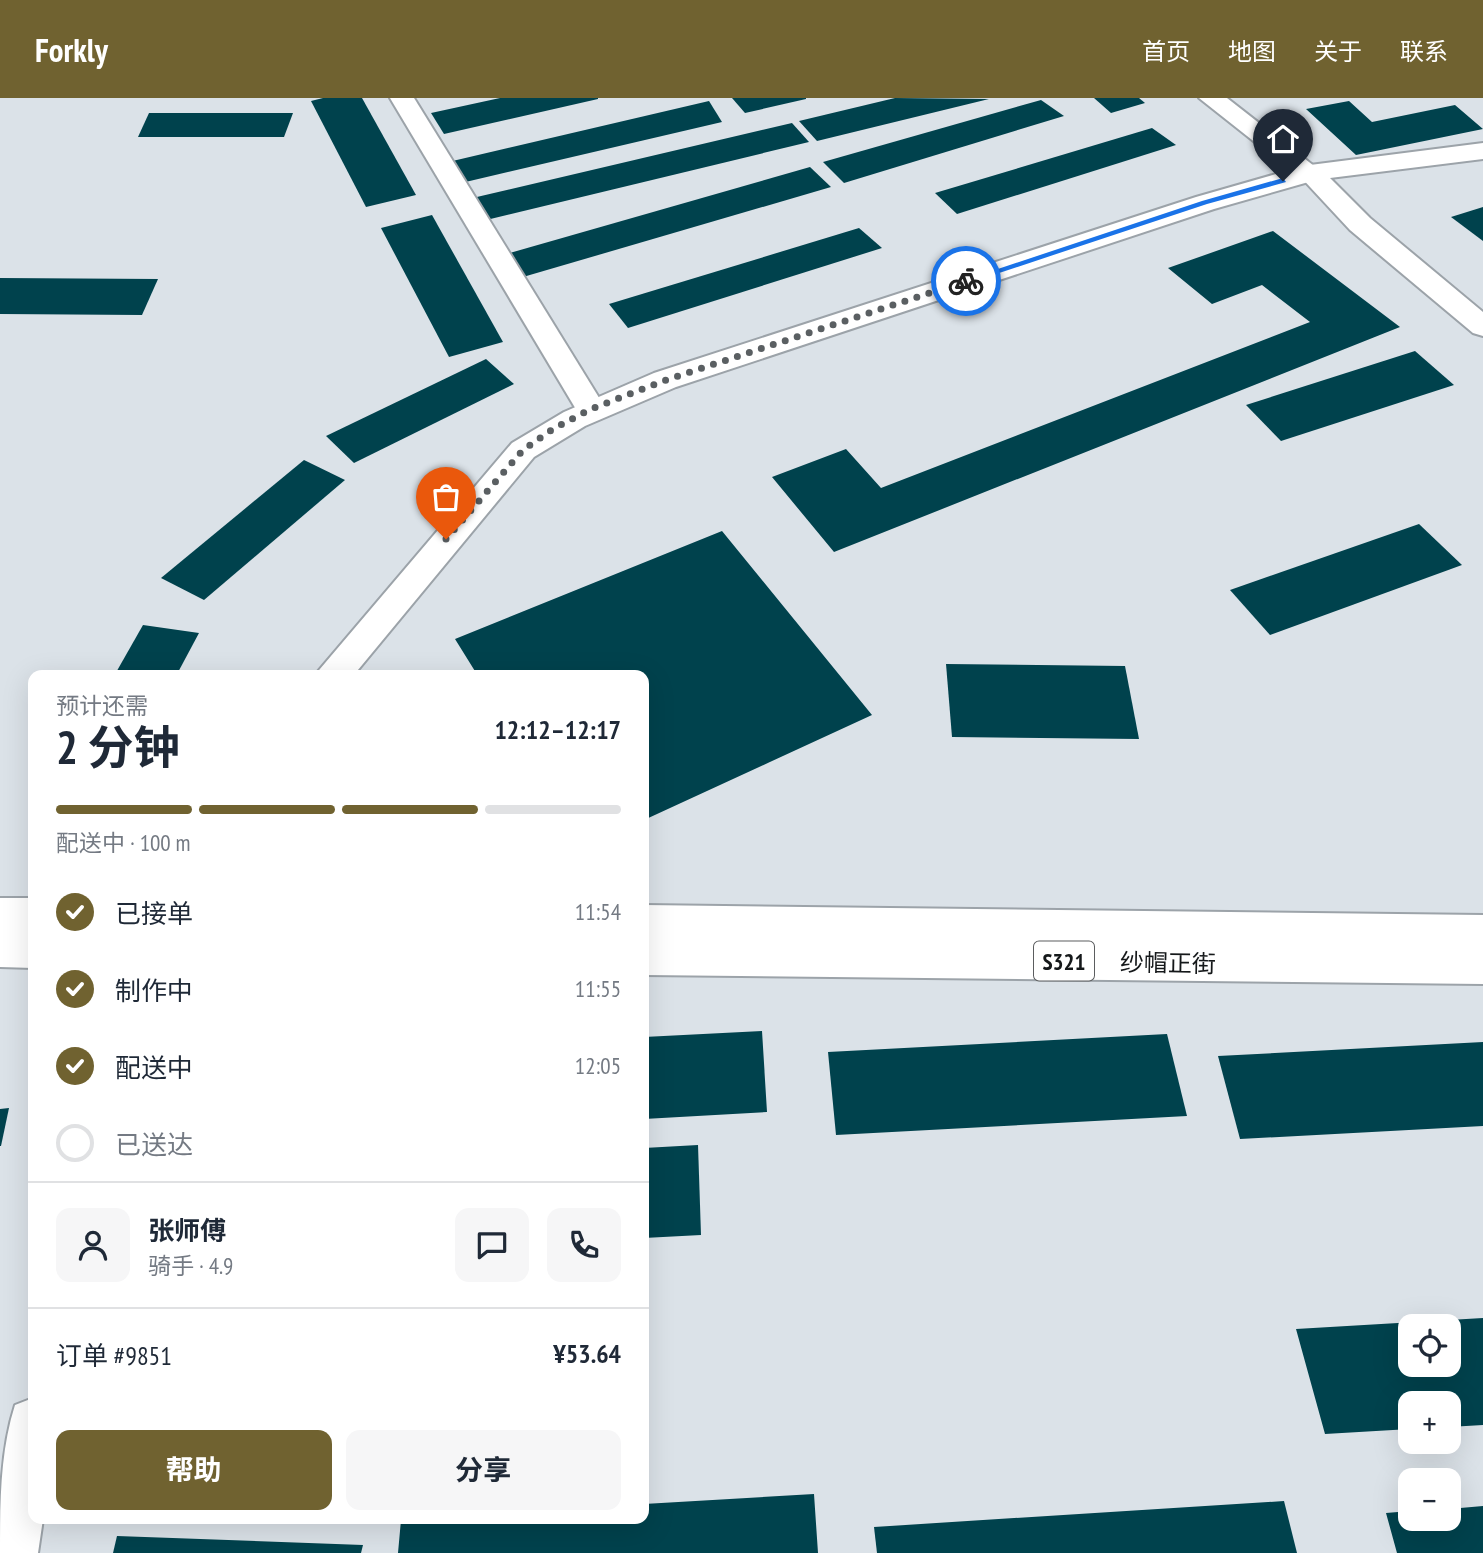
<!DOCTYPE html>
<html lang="zh">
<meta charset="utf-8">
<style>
:root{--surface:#fff;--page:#f6f6f7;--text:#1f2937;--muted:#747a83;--line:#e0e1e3;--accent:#706230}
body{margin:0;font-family:"PT Sans Narrow","Noto Sans SC",sans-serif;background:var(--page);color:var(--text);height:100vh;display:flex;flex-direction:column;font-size:26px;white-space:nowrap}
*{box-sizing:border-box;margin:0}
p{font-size:23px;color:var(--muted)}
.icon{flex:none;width:38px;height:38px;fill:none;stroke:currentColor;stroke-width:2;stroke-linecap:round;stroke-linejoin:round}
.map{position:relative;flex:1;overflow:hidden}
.sheet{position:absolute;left:28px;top:572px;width:621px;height:854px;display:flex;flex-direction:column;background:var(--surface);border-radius:14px;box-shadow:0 7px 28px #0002}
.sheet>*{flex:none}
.fabs{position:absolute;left:1398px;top:1216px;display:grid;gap:14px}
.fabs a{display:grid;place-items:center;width:63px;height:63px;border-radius:14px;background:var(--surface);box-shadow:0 7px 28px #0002;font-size:35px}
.pin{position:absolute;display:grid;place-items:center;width:60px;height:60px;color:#fff;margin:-72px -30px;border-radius:50% 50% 50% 0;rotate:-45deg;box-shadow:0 0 7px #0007}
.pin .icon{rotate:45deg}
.courier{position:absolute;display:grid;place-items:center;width:70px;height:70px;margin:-35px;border:5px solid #1a73e8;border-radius:50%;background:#fff;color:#222;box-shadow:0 2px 9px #0007}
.headline em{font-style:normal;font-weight:700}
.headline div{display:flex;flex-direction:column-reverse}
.headline{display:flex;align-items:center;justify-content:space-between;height:119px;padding:0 28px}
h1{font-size:46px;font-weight:700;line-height:52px}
.bar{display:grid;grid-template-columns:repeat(4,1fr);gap:10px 7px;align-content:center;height:84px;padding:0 28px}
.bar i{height:9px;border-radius:5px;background:var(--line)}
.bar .on{background:var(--accent)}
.bar p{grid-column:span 4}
.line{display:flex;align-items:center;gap:18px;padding:0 28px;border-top:2px solid var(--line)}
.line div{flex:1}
.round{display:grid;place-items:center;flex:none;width:74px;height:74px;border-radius:14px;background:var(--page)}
ol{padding:0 28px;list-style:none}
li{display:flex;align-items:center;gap:21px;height:77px}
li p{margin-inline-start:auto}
li .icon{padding:7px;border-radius:50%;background:var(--accent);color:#fff;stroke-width:4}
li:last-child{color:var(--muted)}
li i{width:38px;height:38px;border:4px solid var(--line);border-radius:50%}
.action{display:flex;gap:14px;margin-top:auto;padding:14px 28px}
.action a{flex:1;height:80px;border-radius:14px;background:var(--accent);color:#fff;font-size:28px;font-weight:700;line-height:80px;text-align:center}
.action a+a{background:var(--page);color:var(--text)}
header{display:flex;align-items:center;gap:42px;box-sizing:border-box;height:98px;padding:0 35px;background:var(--accent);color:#fff}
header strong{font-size:33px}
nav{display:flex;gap:38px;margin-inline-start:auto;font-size:24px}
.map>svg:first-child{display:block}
.building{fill:#00424d;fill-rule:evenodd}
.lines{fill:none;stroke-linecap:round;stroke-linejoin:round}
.minor-casing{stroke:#9ca3a9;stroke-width:4}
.tertiary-casing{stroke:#9ca3a9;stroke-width:4}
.primary-casing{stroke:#9ca3a9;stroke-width:4}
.minor{fill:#fff;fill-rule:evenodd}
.tertiary{fill:#fff;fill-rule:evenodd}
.primary{fill:#fff;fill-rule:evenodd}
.route{fill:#1a73e8}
.done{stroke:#5a5f62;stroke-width:7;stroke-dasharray:0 12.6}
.labels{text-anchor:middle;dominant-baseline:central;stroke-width:7;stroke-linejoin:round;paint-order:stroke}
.shield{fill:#fff;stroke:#5b5d5f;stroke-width:2}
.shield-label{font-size:23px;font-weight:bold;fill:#15181a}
.street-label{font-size:24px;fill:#15181a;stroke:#fff}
</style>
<header>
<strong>Forkly</strong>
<nav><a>首页</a><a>地图</a><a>关于</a><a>联系</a></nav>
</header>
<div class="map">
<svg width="1483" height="1455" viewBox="0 0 1483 1455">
<rect width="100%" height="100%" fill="#dbe2e8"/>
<g class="building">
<path d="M323,0H362L416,97L366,109L311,3Z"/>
<path d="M500,0H598V1L444,36L431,15Z"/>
<path d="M732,0H806V1L745,15Z"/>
<path d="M895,0L989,1L817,43L799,23Z"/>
<path d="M1094,0H1139L1145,5L1111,15Z"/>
<path d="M1041,2L1064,18L844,85L823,64Z"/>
<path d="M709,3L722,24L457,86L444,65Z"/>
<path d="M1349,3L1372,24L1455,7L1483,31L1356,57L1306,11Z"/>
<path d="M149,15H293L284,39H138Z"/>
<path d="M792,25L809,44L478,124L464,102Z"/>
<path d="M1152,30L1176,47L957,116L935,95Z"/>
<path d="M810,69L831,89L523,179L506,156Z"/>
<path d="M1483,109V143L1451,119Z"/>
<path d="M432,117L503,244L449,259L381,130Z"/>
<path d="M859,130L882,150L628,230L609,206Z"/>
<path d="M1273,133L1400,229L834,454L772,379L846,351L881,390L1310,224L1262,187L1212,206L1168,170Z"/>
<path d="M0,180L158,181L142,217L0,216Z"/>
<path d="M1415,253L1454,287L1281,343L1246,307Z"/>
<path d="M486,261L514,286L354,365L326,338Z"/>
<path d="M304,362L345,382L204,502L161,480Z"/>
<path d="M1419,426L1462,467L1270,537L1230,492Z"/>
<path d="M722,433L872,617L644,722V578H478L455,541Z"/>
<path d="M143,527L199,535L176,578H114Z"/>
<path d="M946,566L1125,568L1139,641L952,639Z"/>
<path d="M762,933L767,1014L644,1021V939Z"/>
<path d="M1167,936L1187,1018L836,1037L828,954Z"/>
<path d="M1483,944V1028L1240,1041L1218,958Z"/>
<path d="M9,1010L1,1048H0V1011Z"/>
<path d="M698,1047L701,1137L644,1140V1050Z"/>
<path d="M1483,1220V1327L1449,1329V1306H1410V1331L1325,1336L1296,1231ZM1410,1228H1449V1267H1410Z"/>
<path d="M814,1396L818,1455H398L401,1422L644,1421V1406Z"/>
<path d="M1284,1403L1297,1455H877L874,1429Z"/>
<path d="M1483,1408V1455H1397L1386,1415L1410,1413V1421H1449V1411Z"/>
<path d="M117,1438L363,1447L361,1455H113Z"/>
</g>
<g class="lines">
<g class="minor-casing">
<path id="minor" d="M390,0H414L606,311L602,318L591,321L580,318Z"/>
</g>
<g class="tertiary-casing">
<path id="tertiary" d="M1483,45V61L1330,80L1370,120L1483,214V238L1473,235L1350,132L1297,75L1301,69L1310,67Z"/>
</g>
<g class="primary-casing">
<g id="primary">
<path d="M1199,0H1227L1323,75L1319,81L1214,111L676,289L585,328L534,359L353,578H314L512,345L564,314L654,275L1196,99L1290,72Z"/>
<path d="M0,800H33V870L0,869Z"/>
<path d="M644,807L1483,817V886L644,877Z"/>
<path d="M33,1300V1421H43L38,1455H0C0,1405 0,1354 15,1307Z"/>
</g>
</g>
<use href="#minor" class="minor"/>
<use href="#tertiary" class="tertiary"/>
<use href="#primary" class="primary"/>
</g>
<path class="route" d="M1283,80L1286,84L1207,106L969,185L962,183L1202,103Z"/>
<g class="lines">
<path class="done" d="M446,441L523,352L553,331L591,311L666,282L966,183"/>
</g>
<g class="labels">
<rect class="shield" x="1034" y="843.5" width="60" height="39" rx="5"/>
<g class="shield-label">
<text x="1064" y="863">S321</text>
</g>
<g class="street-label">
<text transform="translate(1168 865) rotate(1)">纱帽正街</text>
</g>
</g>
</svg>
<div class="fabs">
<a><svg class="icon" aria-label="locate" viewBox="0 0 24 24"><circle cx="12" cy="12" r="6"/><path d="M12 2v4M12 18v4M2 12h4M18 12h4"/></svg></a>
<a>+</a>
<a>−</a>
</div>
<div class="pin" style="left:446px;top:441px;background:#ea580c"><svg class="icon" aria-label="bag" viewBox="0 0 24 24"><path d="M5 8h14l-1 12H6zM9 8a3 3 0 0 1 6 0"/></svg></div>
<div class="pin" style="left:1283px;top:83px;background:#1f2937"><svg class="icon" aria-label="home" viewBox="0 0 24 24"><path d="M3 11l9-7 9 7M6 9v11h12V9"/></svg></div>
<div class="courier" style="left:966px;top:183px"><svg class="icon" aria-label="bike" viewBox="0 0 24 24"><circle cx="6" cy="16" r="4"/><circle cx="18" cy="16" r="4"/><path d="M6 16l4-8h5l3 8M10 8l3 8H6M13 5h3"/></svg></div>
<section class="sheet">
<div class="headline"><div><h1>2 分钟</h1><p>预计还需</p></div><em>12:12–12:17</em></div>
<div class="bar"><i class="on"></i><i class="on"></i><i class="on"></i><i></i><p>配送中 · 100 m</p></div>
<ol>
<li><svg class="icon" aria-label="check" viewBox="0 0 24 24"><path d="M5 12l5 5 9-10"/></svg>已接单<p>11:54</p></li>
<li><svg class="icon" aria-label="check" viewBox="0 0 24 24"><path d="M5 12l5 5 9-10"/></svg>制作中<p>11:55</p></li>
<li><svg class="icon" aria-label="check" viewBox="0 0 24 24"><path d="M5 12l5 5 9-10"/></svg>配送中<p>12:05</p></li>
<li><i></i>已送达</li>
</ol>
<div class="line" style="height:126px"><a class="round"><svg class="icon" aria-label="person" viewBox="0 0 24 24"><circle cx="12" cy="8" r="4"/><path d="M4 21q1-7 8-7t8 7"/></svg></a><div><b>张师傅</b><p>骑手 · 4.9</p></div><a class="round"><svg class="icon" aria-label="chat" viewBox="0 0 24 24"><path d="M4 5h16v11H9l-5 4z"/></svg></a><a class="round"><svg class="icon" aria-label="phone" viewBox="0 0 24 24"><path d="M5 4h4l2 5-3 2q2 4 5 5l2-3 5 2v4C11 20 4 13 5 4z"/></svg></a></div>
<div class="line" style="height:91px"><div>订单 #9851</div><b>¥53.64</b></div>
<div class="action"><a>帮助</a><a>分享</a></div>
</section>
</div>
